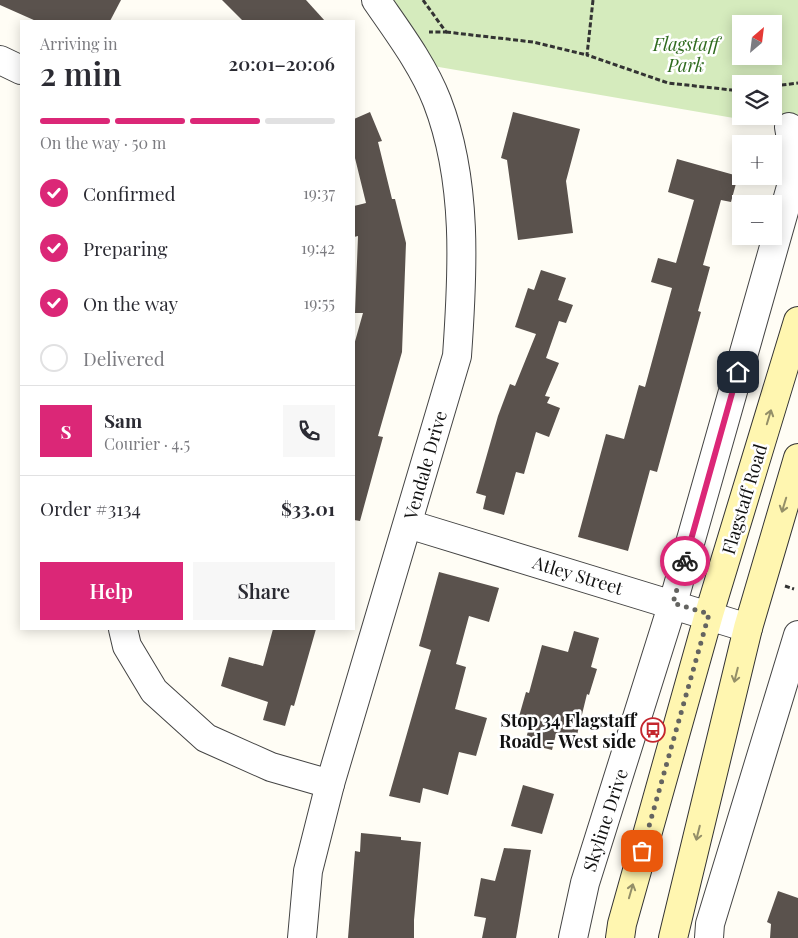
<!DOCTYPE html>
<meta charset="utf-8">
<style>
:root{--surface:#fff;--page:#f7f7f7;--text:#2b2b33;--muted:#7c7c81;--line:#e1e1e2;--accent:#db2777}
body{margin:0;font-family:"Playfair Display",serif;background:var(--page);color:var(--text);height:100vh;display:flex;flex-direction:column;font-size:19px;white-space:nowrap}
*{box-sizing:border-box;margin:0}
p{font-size:16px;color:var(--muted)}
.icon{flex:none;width:28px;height:28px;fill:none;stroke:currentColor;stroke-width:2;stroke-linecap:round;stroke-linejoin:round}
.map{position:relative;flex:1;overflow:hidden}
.side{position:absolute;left:20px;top:20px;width:335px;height:610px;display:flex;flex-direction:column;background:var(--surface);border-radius:0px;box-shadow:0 2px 12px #0003}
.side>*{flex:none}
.needle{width:32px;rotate:28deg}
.controls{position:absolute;left:732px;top:15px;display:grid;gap:10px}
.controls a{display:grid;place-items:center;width:50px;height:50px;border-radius:0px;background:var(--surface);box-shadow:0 2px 12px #0003;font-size:25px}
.pin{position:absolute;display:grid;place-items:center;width:42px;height:42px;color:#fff;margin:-21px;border-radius:10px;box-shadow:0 2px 8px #0006}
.courier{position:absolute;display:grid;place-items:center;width:50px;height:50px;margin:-25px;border:4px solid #db2777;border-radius:50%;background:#fff;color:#222;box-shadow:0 1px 6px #0007}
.headline em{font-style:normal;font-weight:600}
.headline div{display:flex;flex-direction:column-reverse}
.headline{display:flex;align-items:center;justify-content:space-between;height:85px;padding:0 20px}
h1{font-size:32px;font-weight:600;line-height:38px}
.bar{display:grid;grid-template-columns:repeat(4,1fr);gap:8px 5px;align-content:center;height:60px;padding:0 20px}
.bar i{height:6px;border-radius:4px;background:var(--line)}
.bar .on{background:var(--accent)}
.bar p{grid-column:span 4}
.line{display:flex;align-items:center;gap:12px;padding:0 20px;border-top:1px solid var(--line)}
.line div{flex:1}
.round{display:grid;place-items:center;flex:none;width:52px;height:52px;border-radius:0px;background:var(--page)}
ol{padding:0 20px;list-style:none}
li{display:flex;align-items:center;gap:15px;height:55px}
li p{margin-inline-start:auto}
li .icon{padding:5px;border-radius:50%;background:var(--accent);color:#fff;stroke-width:4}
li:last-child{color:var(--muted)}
li i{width:28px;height:28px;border:2px solid var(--line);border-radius:50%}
.button{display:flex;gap:10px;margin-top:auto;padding:10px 20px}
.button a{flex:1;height:58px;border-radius:0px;background:var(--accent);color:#fff;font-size:20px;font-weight:600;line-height:58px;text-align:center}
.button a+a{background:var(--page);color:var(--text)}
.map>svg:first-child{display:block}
.green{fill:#d5ebbd;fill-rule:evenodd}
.building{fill:#5a524d}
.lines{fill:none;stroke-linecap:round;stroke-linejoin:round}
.minor-casing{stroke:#444;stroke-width:30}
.secondary-casing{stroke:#333;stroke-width:30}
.path{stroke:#333;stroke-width:3;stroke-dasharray:5 2.5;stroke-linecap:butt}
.minor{stroke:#fff;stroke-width:28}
.secondary{stroke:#fff6b0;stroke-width:28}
.oneway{stroke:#948f68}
.done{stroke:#646461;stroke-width:5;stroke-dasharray:0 9}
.route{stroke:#db2777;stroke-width:6}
.labels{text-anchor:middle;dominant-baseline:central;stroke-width:5;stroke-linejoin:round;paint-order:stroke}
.park-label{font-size:18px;font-style:italic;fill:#2f6b1f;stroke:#fff}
.street-label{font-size:18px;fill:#111;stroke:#fff}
.poi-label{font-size:18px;font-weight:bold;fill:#111;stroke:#fff;text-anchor:end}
</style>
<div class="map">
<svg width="798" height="938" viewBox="0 0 798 938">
<rect width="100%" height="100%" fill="#fffdf5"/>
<path class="green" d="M393,0H798V129L433,66L408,22ZM741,24H774V56H741ZM741,84H774V116H741Z"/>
<g class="building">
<path d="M0,0H121L110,21H36L0,5Z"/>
<path d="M222,0H306L325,21H243Z"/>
<path d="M370,112L382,141L378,142L392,199H395L406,243L402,352L378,436L383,437L360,521L354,520V345L363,313H355L358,236L354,237V206L366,203L354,154V119Z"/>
<path d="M513,112L580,129L566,181L573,233L518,240L507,160L501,158Z"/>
<path d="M677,159L738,176L731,202L721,200L703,265L710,267L698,311L701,312L657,472L650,470L628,551L578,537L606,434L624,439L639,385L645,387L672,288L651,282L658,258L676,263L694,200L668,192Z"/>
<path d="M541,270L566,278L558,300L573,305L566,323L559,321L546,358L559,363L545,396L550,397L547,403L560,408L549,437L536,432L524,474L516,472L504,515L483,509L486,496L476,493L498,416L510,384L515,386L536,334L515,327L528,288L534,290Z"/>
<path d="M439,572L499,588L489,622L469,616L456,664L466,667L455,709L487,718L476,756L459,752L448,795L423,788L420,803L389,796L431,650L419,646Z"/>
<path d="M273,629H316L294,706L291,705L285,726L263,720L268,702L221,686L229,657L263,666Z"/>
<path d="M574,631L599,638L591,667L597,669L589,695L587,694L576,739L556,734L552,750L525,743L530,723L518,720L526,692L529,693L542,645L568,652Z"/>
<path d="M523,785L554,794L542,834L511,826Z"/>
<path d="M361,833L401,837V840L421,842L414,920V938H348L355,851L360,852Z"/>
<path d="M504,848L531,850L516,938H482L486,918L474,916L481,878L495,881Z"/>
<path d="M778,891L798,898V938H770L771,924L767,922Z"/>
</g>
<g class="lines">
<g class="minor-casing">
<g id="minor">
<path d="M0,60L21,70"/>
<path d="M408,524L748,628"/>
<path d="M123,629L127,646L154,691L206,738L271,767L330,784"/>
<path d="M302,938L308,871L330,784L457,356C463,272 468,181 437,101C423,65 398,32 376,0"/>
<path d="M573,938L585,883L673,603L796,169L789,127"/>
<path d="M709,938L710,924L798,635"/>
</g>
</g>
<g class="secondary-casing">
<g id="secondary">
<path d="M620,938L622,924L709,614L798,321"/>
<path d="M673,938L748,628L798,458"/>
</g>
</g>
<g class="path">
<path d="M423,0L446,32H429"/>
<path d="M593,0L587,55L668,83L741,91"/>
<path d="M446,32L533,42L587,55"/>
<path d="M774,86L798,83"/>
<path d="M785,586L794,589"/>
</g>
<use href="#minor" class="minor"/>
<use href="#secondary" class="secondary"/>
</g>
<defs><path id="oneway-shaft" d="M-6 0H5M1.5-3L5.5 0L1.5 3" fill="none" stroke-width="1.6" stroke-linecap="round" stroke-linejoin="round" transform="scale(1.25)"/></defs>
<g class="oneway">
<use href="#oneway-shaft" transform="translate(769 417) rotate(-73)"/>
<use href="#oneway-shaft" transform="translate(784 505) rotate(107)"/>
<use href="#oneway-shaft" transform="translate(736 675) rotate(104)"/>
<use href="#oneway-shaft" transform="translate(698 833) rotate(104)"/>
<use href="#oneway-shaft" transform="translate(631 891) rotate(-74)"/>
</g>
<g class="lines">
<path class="done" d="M642,851L709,614L673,603L685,561"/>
<path class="route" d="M685,561L738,372"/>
</g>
<defs>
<g id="bus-ring" transform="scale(1.25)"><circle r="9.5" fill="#fff" stroke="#c4262e" stroke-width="1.5"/><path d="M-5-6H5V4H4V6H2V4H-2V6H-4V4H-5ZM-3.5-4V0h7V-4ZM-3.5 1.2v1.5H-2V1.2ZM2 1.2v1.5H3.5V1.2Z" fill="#c4262e"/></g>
</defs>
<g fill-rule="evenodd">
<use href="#bus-ring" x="653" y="730"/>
</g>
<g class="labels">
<g class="park-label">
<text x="686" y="44">Flagstaff<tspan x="686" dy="21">Park</tspan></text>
</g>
<g class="street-label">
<text transform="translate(425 465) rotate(-74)">Vendale Drive</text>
<text transform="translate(744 499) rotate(-73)">Flagstaff Road</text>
<text transform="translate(578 575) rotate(17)">Atley Street</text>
<text transform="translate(605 820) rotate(-72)">Skyline Drive</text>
</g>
<g class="poi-label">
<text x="636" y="720">Stop 34 Flagstaff<tspan x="636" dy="21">Road - West side</tspan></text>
</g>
</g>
</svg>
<div class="controls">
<a><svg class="needle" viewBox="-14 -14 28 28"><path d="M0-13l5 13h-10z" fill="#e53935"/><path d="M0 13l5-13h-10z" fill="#7c7c81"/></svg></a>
<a><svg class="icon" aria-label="layers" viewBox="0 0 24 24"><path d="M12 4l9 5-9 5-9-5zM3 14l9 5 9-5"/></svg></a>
<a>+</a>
<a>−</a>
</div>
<div class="pin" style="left:642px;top:851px;background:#ea580c"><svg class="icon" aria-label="bag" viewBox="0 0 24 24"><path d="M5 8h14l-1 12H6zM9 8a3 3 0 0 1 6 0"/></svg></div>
<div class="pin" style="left:738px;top:372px;background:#1f2937"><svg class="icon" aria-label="home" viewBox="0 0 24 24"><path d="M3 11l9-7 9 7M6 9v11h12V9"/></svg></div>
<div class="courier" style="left:685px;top:561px"><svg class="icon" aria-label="bike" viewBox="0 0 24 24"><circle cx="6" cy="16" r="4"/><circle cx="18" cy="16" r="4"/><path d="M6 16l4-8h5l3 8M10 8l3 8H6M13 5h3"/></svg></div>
<section class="side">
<div class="headline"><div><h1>2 min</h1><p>Arriving in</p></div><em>20:01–20:06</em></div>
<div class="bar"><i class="on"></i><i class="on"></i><i class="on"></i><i></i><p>On the way · 50 m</p></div>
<ol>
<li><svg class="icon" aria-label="check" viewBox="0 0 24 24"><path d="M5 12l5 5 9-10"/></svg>Confirmed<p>19:37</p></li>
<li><svg class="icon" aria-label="check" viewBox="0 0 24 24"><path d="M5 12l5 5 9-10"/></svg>Preparing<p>19:42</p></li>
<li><svg class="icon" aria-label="check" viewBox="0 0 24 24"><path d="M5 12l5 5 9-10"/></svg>On the way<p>19:55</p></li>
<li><i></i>Delivered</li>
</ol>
<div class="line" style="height:90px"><b class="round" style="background:var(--accent);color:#fff">S</b><div><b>Sam</b><p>Courier · 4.5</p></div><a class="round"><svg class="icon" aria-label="phone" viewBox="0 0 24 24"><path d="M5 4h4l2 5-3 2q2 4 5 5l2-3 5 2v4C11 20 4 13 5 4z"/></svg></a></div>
<div class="line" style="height:65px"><div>Order #3134</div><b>$33.01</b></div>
<div class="button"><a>Help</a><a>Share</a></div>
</section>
</div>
